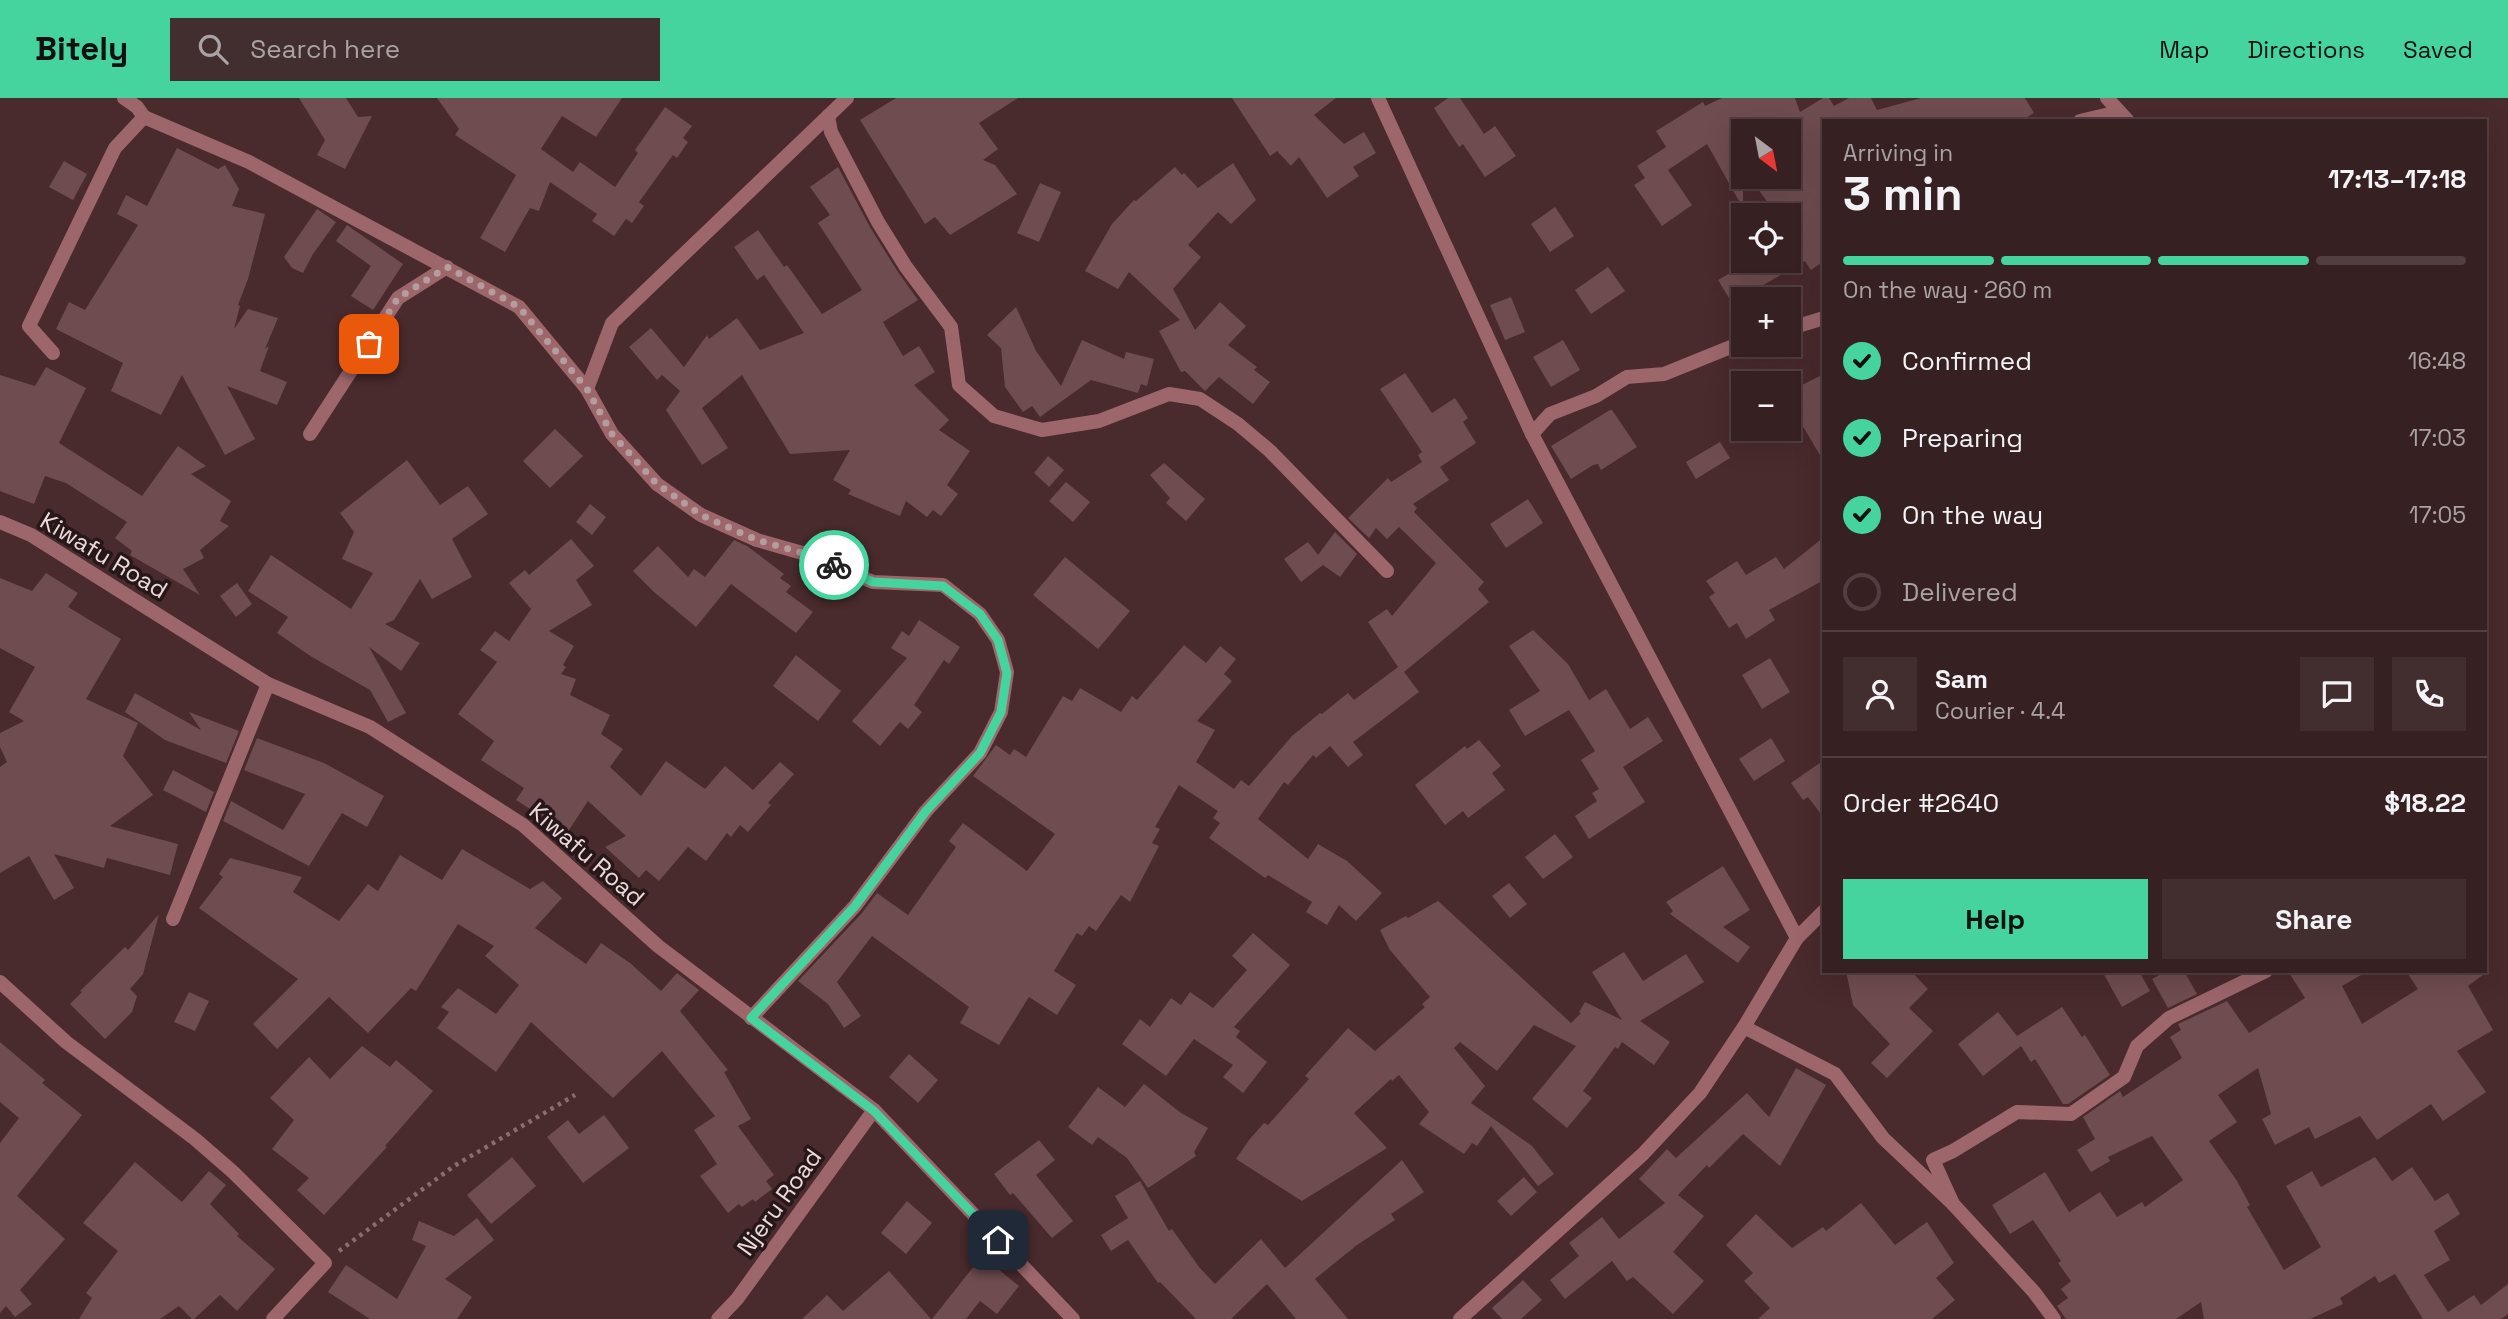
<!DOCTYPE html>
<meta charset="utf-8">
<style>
:root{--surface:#372022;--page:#422d2f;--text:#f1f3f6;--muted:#aaa3a5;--line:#513e40;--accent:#46d49e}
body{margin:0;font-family:"Space Grotesk",sans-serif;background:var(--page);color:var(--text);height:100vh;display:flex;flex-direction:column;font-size:26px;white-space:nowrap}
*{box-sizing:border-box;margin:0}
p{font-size:23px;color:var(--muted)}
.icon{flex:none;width:38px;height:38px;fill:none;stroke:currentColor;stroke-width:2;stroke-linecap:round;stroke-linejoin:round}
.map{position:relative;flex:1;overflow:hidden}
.panel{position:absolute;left:1822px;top:21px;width:665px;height:854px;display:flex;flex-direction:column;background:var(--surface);border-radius:0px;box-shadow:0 7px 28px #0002,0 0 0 2px var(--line)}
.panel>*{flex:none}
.needle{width:46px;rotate:148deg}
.fabs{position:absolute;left:1731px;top:21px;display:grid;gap:14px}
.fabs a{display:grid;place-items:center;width:70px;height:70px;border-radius:0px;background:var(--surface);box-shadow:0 7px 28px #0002,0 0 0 2px var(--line);font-size:35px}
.pin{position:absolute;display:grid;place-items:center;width:60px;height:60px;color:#fff;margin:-30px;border-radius:14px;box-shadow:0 4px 10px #0006}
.courier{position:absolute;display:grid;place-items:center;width:70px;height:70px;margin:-35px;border:5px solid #46d49e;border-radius:50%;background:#fff;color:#222;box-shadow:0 2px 9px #0007}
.overview em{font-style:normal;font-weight:700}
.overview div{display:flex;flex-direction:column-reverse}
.overview{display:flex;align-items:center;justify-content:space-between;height:119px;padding:0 21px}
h1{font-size:46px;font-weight:700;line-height:52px}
.bar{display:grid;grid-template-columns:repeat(4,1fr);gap:10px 7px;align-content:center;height:84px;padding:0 21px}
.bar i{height:9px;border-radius:5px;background:var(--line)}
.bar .current{background:var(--accent)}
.bar p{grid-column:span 4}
.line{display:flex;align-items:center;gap:18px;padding:0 21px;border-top:2px solid var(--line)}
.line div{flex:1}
.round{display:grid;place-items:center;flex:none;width:74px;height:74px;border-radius:0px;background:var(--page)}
ol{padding:0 21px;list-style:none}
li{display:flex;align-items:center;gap:21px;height:77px}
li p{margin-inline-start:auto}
li .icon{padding:7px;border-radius:50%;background:var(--accent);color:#111;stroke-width:4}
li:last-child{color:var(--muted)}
li i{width:38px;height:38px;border:4px solid var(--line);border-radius:50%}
.button{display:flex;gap:14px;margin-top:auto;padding:14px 21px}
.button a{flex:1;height:80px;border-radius:0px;background:var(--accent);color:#111;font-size:28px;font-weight:700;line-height:80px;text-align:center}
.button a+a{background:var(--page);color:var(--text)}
header{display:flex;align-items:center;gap:42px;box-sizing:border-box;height:98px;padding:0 35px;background:var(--accent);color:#111}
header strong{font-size:33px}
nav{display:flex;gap:38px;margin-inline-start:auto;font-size:24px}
.search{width:490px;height:63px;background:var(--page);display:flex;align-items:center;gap:18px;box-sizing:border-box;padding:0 24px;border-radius:0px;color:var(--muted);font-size:26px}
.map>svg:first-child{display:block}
.building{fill:#6f4c4f}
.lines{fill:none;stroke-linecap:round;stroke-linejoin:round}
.path{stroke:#896e70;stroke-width:4.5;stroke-dasharray:3.5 5;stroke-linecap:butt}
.street{stroke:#9c666b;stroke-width:14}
.done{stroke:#b59c9e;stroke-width:7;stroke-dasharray:0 12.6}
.route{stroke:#46d49e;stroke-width:9}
.labels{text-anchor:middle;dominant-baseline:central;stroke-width:7;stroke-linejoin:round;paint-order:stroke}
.street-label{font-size:24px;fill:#efdadb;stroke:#261718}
</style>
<header>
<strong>Bitely</strong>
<div class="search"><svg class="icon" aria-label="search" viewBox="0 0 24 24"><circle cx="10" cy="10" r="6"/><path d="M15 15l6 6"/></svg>Search here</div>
<nav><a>Map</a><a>Directions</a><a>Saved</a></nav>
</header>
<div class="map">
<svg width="2508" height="1221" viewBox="0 0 2508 1221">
<rect width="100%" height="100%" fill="#492a2d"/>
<g class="building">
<path d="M299,0H346L358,19L372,18L345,71L317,57L325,42Z"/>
<path d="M437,0H622L596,39L562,18L541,51L573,74L580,64L615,89L638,55L635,52L665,9L692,28L683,40L688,44L677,60L673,57L639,104L644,108L632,125L626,121L614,138L592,123L597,116L550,84L539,113L530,110L505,154L480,140L516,77L455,37L459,31Z"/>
<path d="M896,0H1018L979,25L998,51L983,62L995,67L1017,96L950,137L935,119L925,126L860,22Z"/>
<path d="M1232,0H1336L1314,17L1344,46L1364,34L1376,55L1353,69L1359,78L1327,100L1299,59L1291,68L1277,53L1270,58Z"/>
<path d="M1448,0H1460L1484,36L1495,28L1516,58L1485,79L1463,46L1459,49L1434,10Z"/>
<path d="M1722,0H1795L1800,14L1823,0H1829L1834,8L1849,0H1871L1877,12L1921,0H2025L2034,15L2021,23H1824V163L1811,172L1805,163L1732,205L1718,182L1751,163H1788V117H1777L1749,79H1788V33H1743V110L1707,46L1668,72L1692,107L1662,128L1634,87L1645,80L1637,68L1666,49L1656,33L1703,4L1705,8Z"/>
<path d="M177,50L218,71L225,67L239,91L232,108L265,116L248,181L238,207L240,208L234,231L248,211L278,220L265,251L269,248L260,273L287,284L277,307L227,288L255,341L225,357L182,277L161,317L111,293L123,265L56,231L69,204L85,212L138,127L117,116L126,97L147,108Z"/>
<path d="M64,63L87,76L73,102L49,89Z"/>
<path d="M1233,65L1256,102L1231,126L1218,114L1188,147L1201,159L1173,191L1195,232L1220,204L1246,228L1228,247L1257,269L1254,272L1270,284L1253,306L1219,279L1205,293L1185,273L1181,274L1159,233L1180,222L1129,174L1118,191L1085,173L1112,126L1134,102L1136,103L1175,69L1182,77L1184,75L1198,90Z"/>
<path d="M838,69L870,129L898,174L918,202L883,224L903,258L919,248L935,274L914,287L949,322L939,332L970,353L947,387L958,396L941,418L933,412L927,419L906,403L900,418L848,396L851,392L833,382L850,352L790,356L742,277L702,310L728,350L702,367L666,312L680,293L662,277L657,282L629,249L651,230L684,269L707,237L709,241L737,220L760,252L804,235L764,177L757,182L734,149L758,132L784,169L787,167L822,216L862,192L818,125L830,117L810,89Z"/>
<path d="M1040,85L1061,94L1039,144L1017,135Z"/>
<path d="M1555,109L1574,138L1550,154L1531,126Z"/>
<path d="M317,111L336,124L313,156L303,175L292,170L284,159Z"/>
<path d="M347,127L403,166L373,212L351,198L371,168L336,143Z"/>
<path d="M1608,169L1625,193L1591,216L1575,192Z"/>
<path d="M1511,199L1525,234L1505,242L1490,207Z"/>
<path d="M1016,209L1036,253L1061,288L1082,242L1124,261L1126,254L1154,261L1147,288L1141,286L1138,295L1091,282L1040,319L1032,308L1023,314L1005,289L1001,250L987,237Z"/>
<path d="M1563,242L1580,272L1551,289L1533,259Z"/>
<path d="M46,269L86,290L59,345L142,398L178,348L206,368L191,376L231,403L220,423L229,428L200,452L204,460L183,471L200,497L130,457L132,453L115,440L127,424L66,385L45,378L34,406L0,393V277L35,288Z"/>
<path d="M1405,275L1432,315L1455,300L1468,320L1463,324L1476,345L1440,369L1449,382L1413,406L1417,410L1414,414L1484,484L1478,491L1489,504L1404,574L1419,594L1353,644L1363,657L1348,669L1330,648L1316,660L1313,657L1288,687L1284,684L1258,721L1308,761L1318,746L1347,763L1382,795L1356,823L1339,807L1327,827L1306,814L1312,804L1268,777L1265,780L1209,740L1220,725L1213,720L1218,713L1179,687L1155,729L1160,731L1152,745L1159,748L1130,804L1121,797L1096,833L1089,828L1082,838L1077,835L1054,873L1076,887L1057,917L1029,899L999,947L960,925L969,909L872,838L837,884L861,918L844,930L828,906L798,883L862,815L877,795L908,817L956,749L949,743L963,725L1027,773L1055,736L973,678L996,647L1010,657L1014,651L1026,659L1063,598L1072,603L1080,590L1121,614L1132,598L1137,602L1184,547L1206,565L1220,548L1236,561L1224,576L1232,583L1197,623L1215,632L1196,664L1234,691L1241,682L1249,688L1292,638L1320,615L1322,616L1348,595L1354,602L1398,569L1368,524L1387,511L1392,518L1436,465L1399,429L1387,441L1376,430L1369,440L1348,420L1388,380L1391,384L1422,364L1418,357L1422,354L1380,291Z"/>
<path d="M1824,276V364L1788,303V294Z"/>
<path d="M1610,312H1612L1637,349L1601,372L1598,366L1593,367L1571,381L1551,348Z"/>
<path d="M555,331L583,358L550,390L523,363Z"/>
<path d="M1720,344L1730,360L1696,381L1686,364Z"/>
<path d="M1048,358L1064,372L1049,389L1034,375Z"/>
<path d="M407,362L440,407L468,388L488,416L452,441L472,479L432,501L420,481L394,522L385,526L420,545L401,573L369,549L406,615L388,624L370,592L312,559L277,535L288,519L248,493L271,457L351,511L373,475L342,461L354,434L340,415Z"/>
<path d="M1164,365L1205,401L1186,423L1166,405L1170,400L1150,377Z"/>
<path d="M1066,384L1090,404L1073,424L1049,403Z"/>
<path d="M1528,401L1543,425L1506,450L1490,426Z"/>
<path d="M590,406L606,419L592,437L576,424Z"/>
<path d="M1335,434L1357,456L1340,479L1323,467L1301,484L1284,461L1308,444L1318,457Z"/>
<path d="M1824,439V482L1769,512L1775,522L1746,541L1737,525L1729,530L1709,499L1715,495L1706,483L1737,463L1746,477L1776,459L1784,471Z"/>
<path d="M571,441L594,468L576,482L592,507L549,533L574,548L563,567L566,569L561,576L576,581L570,597L610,617L601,636L623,651L610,669L641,698L666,663L705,691L725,668L753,692L780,664L794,676L768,705L771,707L748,734L740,727L731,739L727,735L706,763L688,749L659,783L646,772L639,780L605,749L626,738L588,703L567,735L516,702L524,690L481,662L494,643L458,616L497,564L480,552L495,533L509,543L531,511L509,485L525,472L529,477Z"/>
<path d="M734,442L747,448L784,476L780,480L791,488L786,494L813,514L796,535L731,486L696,529L654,494L633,473L658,448L688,479L694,471L705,479Z"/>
<path d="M1065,459L1130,513L1098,551L1033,497Z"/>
<path d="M46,475L78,495L68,509L121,541L86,601L138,625L123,658L153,697L110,728L178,746L170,777L107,760L104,770L54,756L74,790L54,802L29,758L0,775V669L7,664L0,649V635L24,623L9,614L35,569L0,550V480L32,493Z"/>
<path d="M237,485L252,506L236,519L220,498Z"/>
<path d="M919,522L960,549L949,566L944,562L914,607L922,614L908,631L900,624L880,648L852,623L907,560L891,550L902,533L909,538Z"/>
<path d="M1533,532L1568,566L1589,602L1606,591L1630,631L1648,619L1663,643L1623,669L1645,704L1589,741L1575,718L1597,703L1592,695L1599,691L1581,662L1595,653L1569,612L1525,638L1509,612L1540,593L1509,548Z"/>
<path d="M796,557L841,593L818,623L773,588Z"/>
<path d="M1770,560L1790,594L1762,611L1742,577Z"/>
<path d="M135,595L201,632L189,614L239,633L226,665L165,642L125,614Z"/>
<path d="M257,640L324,665L384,698L367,729L342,715L309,768L223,723L231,703L283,732L305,696L244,672Z"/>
<path d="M1771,640L1785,663L1754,683L1739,661Z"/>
<path d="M1479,642L1501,668L1492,675L1505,692L1468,720L1463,713L1445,727L1415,687L1465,648L1467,651Z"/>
<path d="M1824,662V720L1808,699L1803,702L1791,685Z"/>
<path d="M173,672L214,694L206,714L163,692Z"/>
<path d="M1555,736L1573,759L1543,781L1525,759Z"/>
<path d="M462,751L530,791L543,783L562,800L535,830L586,866L601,845L630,865L661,893L677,875L699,892L680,913L728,972L724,974L751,1021L738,1028L774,1077L766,1083L772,1091L755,1104L753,1101L742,1109L739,1106L728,1115L700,1078L717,1066L694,1032L715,1018L662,953L613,1000L531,924L496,974L437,930L449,914L441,909L458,890L496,916L519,887L485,858L494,848L458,826L416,893L411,890L368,935L329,899L277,951L253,926L298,881L221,826L222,824L221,826L199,810L223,779L219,776L230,760L302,779L293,794L339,823L368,786L378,793L400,757L442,782Z"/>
<path d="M1723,768L1750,812L1723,829L1750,849L1738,865L1670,816L1673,813L1666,804Z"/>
<path d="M1509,785L1527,806L1510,820L1492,798Z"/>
<path d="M1438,803L1571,925L1581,915L1579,914L1585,904L1622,922L1592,874L1624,854L1643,883L1686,856L1704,884L1640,923L1670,944L1654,967L1622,944L1618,951L1615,949L1583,993L1592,1000L1567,1030L1532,1001L1576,948L1534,927L1497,973L1460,944L1454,950L1485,988L1471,1005L1532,1048L1554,1076L1538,1088L1491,1028L1477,1048L1472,1045L1464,1056L1419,1026L1429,1014L1399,977L1392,983L1391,981L1354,1015L1387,1050L1302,1103L1236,1061L1249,1042L1264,1025L1268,1027L1309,981L1305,978L1348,930L1375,953L1425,909L1422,906L1430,899L1390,852L1380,832L1406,818L1408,820Z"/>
<path d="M159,816L143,876L130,891L137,898L132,914L105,941L70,906L82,894L80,893L125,849L128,852Z"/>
<path d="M1253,835L1290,867L1234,929L1240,933L1236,939L1267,964L1243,995L1223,979L1233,967L1194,941L1166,978L1122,946L1140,921L1150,929L1171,900L1181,907L1190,894L1213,910L1247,872L1232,858Z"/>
<path d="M1846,873H1911L1928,891L1909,910L1933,933L1887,980L1871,965L1890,946L1853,907Z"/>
<path d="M2102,873H2139L2150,893L2122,909Z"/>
<path d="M2167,873H2184L2197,896L2168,910L2152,881Z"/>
<path d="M2288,873H2368L2342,888L2362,926L2418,891L2406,873H2488L2468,888L2493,932L2457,953L2486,994L2443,1023L2431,1006L2377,1042L2360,1018L2315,1041L2309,1029L2275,1047L2262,1021L2271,1016L2258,970L2218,997L2237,1024L2209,1043L2237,1083L2250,1107L2247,1109L2284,1172L2321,1149L2286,1088L2312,1073L2321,1089L2375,1059L2392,1083L2412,1069L2435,1103L2448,1095L2460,1116L2434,1133L2450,1162L2424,1177L2448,1214L2474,1197L2481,1207L2508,1186V1216L2501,1221H2423L2395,1176L2379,1185L2375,1178L2340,1200L2343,1206L2310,1221H2204L2201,1204L2176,1221H2066L2057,1208L2068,1200L2061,1191L2071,1183L2058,1165L2061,1163L2033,1122L2010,1136L1992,1107L2045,1074L2069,1114L2100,1094L2117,1119L2142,1104L2145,1109L2183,1082L2152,1038L2108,1059L2110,1063L2091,1074L2077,1052L2095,1041L2083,1019L2120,993L2123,999L2182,960L2170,939L2181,932L2178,926L2227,903L2249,935L2305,900Z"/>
<path d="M189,894L209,903L195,933L174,924Z"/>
<path d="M2062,909L2082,939L2085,937L2110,977L2068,1006H2063L2035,961L2031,964L2021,948L1983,978L1958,946L1998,914L2017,938Z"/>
<path d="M0,944L45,982L42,985L82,1017L17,1098L65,1141L20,1192L32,1206L15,1219L6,1208L0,1215V1045L19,1020L0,1004Z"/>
<path d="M362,948L390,969L396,962L433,993L385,1048L387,1049L324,1117L297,1092L309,1080L272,1051L294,1022L270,1000L309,959L330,981Z"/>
<path d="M909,956L938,982L918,1005L889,979Z"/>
<path d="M1796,970L1826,987L1780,1068L1743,1036L1709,1070L1707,1067L1678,1097L1704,1118L1673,1154L1704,1183L1673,1216L1633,1179L1627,1183L1612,1163L1565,1201L1550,1182L1579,1158L1569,1145L1602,1119L1619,1141L1665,1105L1639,1081L1667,1051L1676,1060L1747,995L1769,1019Z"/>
<path d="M1144,986L1181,1015L1208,1030L1194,1054L1196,1058L1148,1090L1127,1060L1098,1039L1092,1047L1068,1029L1098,989L1125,1009Z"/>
<path d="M604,1017L629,1050L583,1085L547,1039L568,1022L579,1036Z"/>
<path d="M1039,1042L1055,1062L1036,1077L1073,1123L1052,1140L1013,1095L1010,1097L994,1076Z"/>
<path d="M512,1059L536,1088L491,1126L467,1097Z"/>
<path d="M1402,1062L1424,1094L1391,1116L1395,1122L1357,1147L1315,1181L1348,1221H1296L1267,1186L1231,1221H1196L1160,1184L1158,1185L1128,1142L1111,1153L1101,1137L1128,1120L1115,1098L1140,1083L1169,1133L1172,1131L1199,1169L1215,1186L1261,1141L1285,1170Z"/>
<path d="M135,1064L182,1104L209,1073L226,1087L210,1106L239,1136L237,1138L275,1171L237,1213L220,1197L194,1221H192L179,1208L160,1221H79L92,1200L86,1195L118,1153L83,1125Z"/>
<path d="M1524,1079L1537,1094L1511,1118L1497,1103Z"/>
<path d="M907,1103L932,1125L906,1156L881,1135Z"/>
<path d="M1861,1105L1895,1147L1927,1124L1954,1165L1936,1180L1955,1202L1932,1221H1758L1770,1210L1744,1183L1753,1175L1726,1147L1756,1116L1792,1150L1823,1129L1826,1133Z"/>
<path d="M477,1120L494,1142L445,1181L472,1199L457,1221H370L328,1194L346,1167L397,1201L426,1148L412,1142L419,1123L454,1138Z"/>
<path d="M982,1158L1019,1188L997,1216L980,1203L966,1221H932Z"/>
<path d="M889,1173L931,1221H802L827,1197L843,1213Z"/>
<path d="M1523,1182L1542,1202L1521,1221H1502L1492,1210Z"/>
</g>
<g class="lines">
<path class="path" d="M339,1153L454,1068L575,997"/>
<g class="street">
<path d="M124,0L137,9L144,19L249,64L519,209L587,291L612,336L657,386L701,417L757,442L806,456L873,484L943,487L980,516L998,542L1007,574L1001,614L980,655L926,713L855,808L751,920"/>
<path d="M1378,0L1532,336L1797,840"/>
<path d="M2107,0L2128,23"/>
<path d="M828,18L831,34L878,124L906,169L951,229L959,287L994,318L1042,332L1099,323L1169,296L1200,301L1238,326L1270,353L1387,473"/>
<path d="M2080,23L2118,14"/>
<path d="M1788,231L1824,220"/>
<path d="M53,255L29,228L115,50L144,19"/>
<path d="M587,291L612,225L847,0"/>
<path d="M310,336L398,200L447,169"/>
<path d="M1532,336L1550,316L1596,298L1627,279L1664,276L1743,244"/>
<path d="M0,424L31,437L268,586L370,629L523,727L658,848L874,1012L1073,1221"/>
<path d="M173,821L268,586"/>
<path d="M0,884L66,944L195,1041L233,1074L325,1165L273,1221"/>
<path d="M1744,929L1835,976L1883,1040L1953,1106L2034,1194L2054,1221"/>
<path d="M1953,1106L1933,1062L1953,1053L2017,1014L2071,1016L2124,979L2137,948L2169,920L2266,873"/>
<path d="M718,1221L737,1201L874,1012"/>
<path d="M1460,1221L1643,1056L1700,995L1744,929L1797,840L1824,813"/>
</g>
</g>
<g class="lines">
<path class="done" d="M369,246L398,200L447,169L519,209L587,291L612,336L657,386L701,417L757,442L806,456L834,467"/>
<path class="route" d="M834,467L873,484L943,488L980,516L998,542L1007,575L1001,614L980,655L926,713L855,808L751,920L874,1013L998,1142"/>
</g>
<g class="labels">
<g class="street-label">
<text transform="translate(104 457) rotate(31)">Kiwafu Road</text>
<text transform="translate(587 756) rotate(41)">Kiwafu Road</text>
<text transform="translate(779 1104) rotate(-54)">Njeru Road</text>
</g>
</g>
</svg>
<div class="fabs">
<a><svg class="needle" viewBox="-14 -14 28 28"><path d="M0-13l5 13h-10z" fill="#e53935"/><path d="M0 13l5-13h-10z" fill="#aaa3a5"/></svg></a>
<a><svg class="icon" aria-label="locate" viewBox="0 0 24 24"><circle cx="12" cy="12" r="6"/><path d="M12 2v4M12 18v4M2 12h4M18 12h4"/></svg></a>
<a>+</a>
<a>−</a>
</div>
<div class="pin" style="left:369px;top:246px;background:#ea580c"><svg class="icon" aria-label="bag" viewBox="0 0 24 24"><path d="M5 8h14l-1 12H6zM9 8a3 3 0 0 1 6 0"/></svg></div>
<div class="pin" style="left:998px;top:1142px;background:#1f2937"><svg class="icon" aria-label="home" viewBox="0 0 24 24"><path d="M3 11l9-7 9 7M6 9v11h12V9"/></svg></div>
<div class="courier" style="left:834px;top:467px"><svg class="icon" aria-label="bike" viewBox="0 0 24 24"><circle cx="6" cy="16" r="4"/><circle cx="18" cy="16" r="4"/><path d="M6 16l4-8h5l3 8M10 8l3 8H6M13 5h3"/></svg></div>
<section class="panel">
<div class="overview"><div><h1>3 min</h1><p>Arriving in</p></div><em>17:13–17:18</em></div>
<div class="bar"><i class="current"></i><i class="current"></i><i class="current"></i><i></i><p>On the way · 260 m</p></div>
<ol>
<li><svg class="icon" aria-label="check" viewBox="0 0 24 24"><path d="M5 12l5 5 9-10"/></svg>Confirmed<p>16:48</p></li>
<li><svg class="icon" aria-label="check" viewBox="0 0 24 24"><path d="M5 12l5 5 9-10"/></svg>Preparing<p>17:03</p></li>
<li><svg class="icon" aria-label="check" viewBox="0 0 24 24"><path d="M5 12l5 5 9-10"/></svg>On the way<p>17:05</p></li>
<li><i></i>Delivered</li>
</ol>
<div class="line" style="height:126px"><a class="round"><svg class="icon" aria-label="person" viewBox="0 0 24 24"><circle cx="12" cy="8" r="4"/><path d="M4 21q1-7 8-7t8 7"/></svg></a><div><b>Sam</b><p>Courier · 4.4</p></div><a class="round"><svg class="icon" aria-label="chat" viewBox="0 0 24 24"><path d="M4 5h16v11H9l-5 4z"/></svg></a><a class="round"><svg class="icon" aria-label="phone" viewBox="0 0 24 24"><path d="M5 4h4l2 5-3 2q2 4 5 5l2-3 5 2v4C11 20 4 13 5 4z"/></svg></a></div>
<div class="line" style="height:91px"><div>Order #2640</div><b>$18.22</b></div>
<div class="button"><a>Help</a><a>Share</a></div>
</section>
</div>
